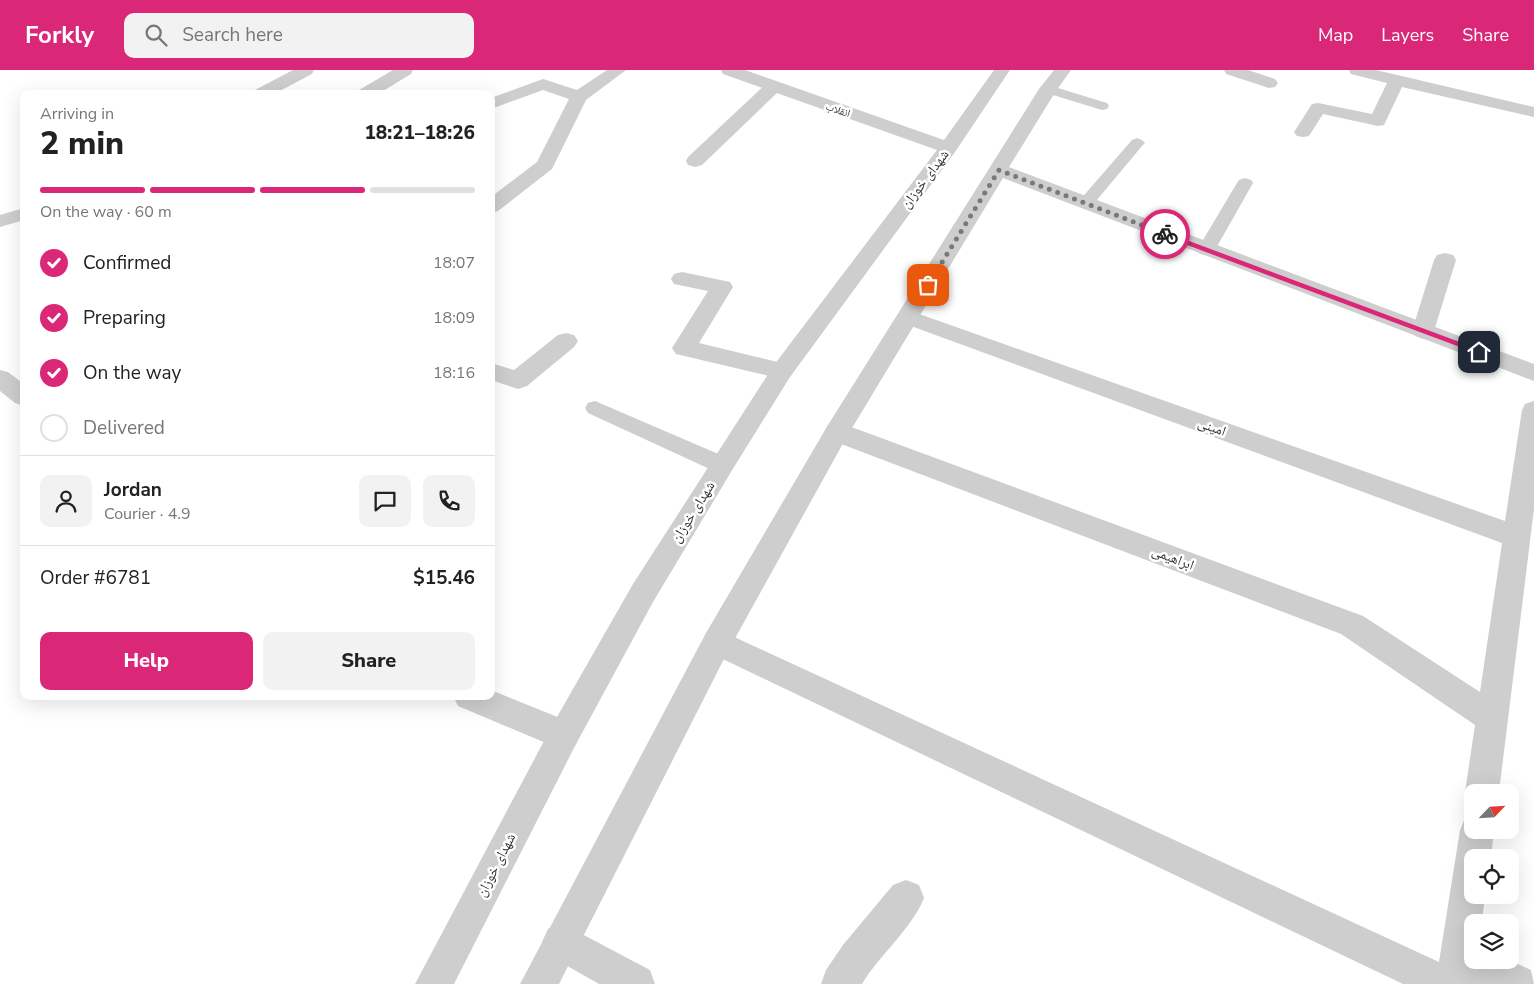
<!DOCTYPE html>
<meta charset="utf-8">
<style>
:root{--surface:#fff;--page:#f2f2f2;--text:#222;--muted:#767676;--line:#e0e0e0;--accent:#db2777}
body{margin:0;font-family:"Nunito Sans","Noto Naskh Arabic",sans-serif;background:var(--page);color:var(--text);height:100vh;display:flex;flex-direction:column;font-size:19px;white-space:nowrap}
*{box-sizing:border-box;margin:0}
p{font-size:16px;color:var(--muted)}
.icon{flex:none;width:28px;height:28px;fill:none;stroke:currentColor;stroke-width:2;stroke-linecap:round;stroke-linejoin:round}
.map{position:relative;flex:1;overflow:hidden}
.drawer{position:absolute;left:20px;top:20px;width:475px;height:610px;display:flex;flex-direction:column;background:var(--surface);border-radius:10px;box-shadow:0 5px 20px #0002}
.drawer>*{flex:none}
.needle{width:32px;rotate:65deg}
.controls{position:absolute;left:1464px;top:714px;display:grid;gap:10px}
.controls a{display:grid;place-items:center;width:55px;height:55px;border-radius:10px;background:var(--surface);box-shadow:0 5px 20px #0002;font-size:25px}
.pin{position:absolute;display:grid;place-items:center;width:42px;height:42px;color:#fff;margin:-21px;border-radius:10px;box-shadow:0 2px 8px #0006}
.courier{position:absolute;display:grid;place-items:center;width:50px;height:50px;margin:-25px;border:4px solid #db2777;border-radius:50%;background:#fff;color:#222;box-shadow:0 1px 6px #0007}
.head em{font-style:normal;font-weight:800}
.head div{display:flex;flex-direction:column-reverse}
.head{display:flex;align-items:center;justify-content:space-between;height:85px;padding:0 20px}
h1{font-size:32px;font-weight:800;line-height:38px}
.bar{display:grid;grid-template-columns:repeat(4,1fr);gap:8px 5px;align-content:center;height:60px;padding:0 20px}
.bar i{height:6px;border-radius:4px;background:var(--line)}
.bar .current{background:var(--accent)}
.bar p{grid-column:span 4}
.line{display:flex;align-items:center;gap:12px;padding:0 20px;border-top:1px solid var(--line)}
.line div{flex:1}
.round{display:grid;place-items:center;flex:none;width:52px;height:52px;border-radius:10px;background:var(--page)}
ol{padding:0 20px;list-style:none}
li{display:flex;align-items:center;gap:15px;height:55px}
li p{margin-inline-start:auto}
li .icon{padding:5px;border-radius:50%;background:var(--accent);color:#fff;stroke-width:4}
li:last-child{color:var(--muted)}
li i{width:28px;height:28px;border:2px solid var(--line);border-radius:50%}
.cta{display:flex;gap:10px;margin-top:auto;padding:10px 20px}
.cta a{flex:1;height:58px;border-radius:10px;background:var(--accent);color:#fff;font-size:20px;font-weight:800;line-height:58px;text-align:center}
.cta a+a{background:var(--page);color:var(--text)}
header{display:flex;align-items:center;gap:30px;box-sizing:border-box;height:70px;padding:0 25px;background:var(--accent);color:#fff}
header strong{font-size:24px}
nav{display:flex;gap:28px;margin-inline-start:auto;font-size:18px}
.search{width:350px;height:45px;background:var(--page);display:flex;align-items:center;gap:12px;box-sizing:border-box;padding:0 18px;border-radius:10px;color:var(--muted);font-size:19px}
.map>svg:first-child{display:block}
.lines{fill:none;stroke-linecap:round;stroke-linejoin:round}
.service{fill:#cecece;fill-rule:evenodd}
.minor{fill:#cecece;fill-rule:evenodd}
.tertiary{fill:#cecece;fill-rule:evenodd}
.route{fill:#db2777}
.done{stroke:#797979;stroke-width:5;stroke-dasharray:0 9}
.labels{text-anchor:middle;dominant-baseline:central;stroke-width:5;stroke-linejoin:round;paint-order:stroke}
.far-street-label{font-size:11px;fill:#313131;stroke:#fff}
.street-label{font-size:14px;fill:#313131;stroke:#fff}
</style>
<header>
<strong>Forkly</strong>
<div class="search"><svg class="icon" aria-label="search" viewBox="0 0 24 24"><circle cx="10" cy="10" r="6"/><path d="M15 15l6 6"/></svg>Search here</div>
<nav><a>Map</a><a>Layers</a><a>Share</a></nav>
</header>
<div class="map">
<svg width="1534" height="914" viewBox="0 0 1534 914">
<rect width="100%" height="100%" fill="#fff"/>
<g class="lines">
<g class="service">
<path d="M1048,15L1107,33L1109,36L1107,39L1102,40L1043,22L1041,19L1043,16Z"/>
<path d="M1137,68L1142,70L1145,73L1142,76L1091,137H1079L1077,134L1079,131L1132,70Z"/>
<path d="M1245,108L1251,110L1253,113L1215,180L1212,184L1206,185L1200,184L1197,180L1237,113L1239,110Z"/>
<path d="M595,331L730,389L733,395L730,401L722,403L714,401L588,343L585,338L588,333Z"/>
</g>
<g class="minor">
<path d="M293,0H314L312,4L274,24H253L255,20Z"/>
<path d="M393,0H413L411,4L378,24H357L359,20Z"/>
<path d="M607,0H626L586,30L552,99L498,141L491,143V127L537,92L569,29L543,20L491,39V28L543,9L577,20Z"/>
<path d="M1224,0H1248L1275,9L1278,13L1275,17L1269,18L1226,4Z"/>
<path d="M1349,0H1376L1534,37V47L1402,17L1384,55L1378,56L1323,44L1309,66L1303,67L1297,66L1294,62L1312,34L1318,33L1372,44L1387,13L1351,4Z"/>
<path d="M773,12L779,13L782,17L779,21L702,95L695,97L688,95L686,91L688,87L767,13Z"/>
<path d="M24,138V150L0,157V145Z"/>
<path d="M1445,183L1453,185L1456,190L1434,261L1431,266L1423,269L1415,266L1412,261L1434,190L1437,185Z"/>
<path d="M682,202L730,212L733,217L699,273L790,295L794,301L790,307L782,309L676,284L672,278L708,221L674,214L671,209L674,204Z"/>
<path d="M908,240L1505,451L1522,340L1525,334L1534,331V439L1499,722H1472V735L1470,734L1465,722L1475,655L1341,564L828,369L824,362L828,355L837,353L846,355L1363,546L1480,622L1502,473L900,252L897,247L900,242Z"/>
<path d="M566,263L574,265L578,271L574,277L527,316L518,319L491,310V293L514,300L558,265Z"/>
<path d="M0,300L8,302L24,314V336L15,333L0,321Z"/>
<path d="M717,559L1439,892L1460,760L1465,748L1472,745V760H1494L1491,788H1472V825H1485L1482,852H1472V890H1509L1531,900L1534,914H1403L706,581L702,572L706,563Z"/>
<path d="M491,620L575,654L580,665L575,676L564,680L553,676L458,636L453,626H491Z"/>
<path d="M906,810L919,815L924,828C911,860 880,884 862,914H821L826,900L843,875L893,815Z"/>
<path d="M561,853L650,900L655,914H599L548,885L542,872L548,859Z"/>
</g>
<g class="tertiary">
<path d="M721,0H745L944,70L994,0H1010L955,82L790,307L731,402L653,532L575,676L454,914H415L553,654L633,514L774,295L937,80L723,4Z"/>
<path d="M1054,0H1071L1056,21L1009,97L1534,294V311L1003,108L846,368L728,581L559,914H520L706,563L828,355L1039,19Z"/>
</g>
</g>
<path class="route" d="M1165,162L1481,280L1482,282L1476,283L1163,166Z"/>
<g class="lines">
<path class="done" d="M928,215L999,100L1165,164"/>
</g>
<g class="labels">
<g class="far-street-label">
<text transform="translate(838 40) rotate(19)">انقلاب</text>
</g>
<g class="street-label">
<text transform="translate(925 109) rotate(-53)">شهدای خوزان</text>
<text transform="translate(1212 357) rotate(20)">امینی</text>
<text transform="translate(693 442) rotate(-58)">شهدای خوزان</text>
<text transform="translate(1173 488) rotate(21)">ابراهیمی</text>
<text transform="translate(496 795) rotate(-63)">شهدای خوزان</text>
</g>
</g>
</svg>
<div class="controls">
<a><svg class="needle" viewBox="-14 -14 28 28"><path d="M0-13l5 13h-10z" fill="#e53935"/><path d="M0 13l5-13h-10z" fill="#767676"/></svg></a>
<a><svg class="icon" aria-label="locate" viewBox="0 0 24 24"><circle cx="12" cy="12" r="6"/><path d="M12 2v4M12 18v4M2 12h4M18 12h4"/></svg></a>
<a><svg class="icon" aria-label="layers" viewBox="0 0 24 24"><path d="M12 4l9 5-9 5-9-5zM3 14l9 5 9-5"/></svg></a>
</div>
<div class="pin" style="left:928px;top:215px;background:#ea580c"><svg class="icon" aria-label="bag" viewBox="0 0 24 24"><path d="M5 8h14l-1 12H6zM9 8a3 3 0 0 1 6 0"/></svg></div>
<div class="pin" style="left:1479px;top:282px;background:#1f2937"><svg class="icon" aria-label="home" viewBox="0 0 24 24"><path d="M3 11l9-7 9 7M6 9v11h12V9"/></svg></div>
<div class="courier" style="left:1165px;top:164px"><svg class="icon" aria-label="bike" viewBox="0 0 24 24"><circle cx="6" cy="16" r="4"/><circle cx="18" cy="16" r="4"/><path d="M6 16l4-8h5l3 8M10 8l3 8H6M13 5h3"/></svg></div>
<section class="drawer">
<div class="head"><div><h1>2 min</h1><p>Arriving in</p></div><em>18:21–18:26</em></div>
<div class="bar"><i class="current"></i><i class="current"></i><i class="current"></i><i></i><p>On the way · 60 m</p></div>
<ol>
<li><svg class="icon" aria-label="check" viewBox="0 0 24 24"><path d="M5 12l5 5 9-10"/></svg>Confirmed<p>18:07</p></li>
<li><svg class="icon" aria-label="check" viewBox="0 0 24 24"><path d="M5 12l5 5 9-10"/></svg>Preparing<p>18:09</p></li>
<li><svg class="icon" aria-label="check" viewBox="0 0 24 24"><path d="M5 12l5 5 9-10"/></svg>On the way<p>18:16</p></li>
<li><i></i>Delivered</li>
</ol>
<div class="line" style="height:90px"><a class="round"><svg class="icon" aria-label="person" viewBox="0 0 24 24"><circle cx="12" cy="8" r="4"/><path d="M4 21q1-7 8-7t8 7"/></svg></a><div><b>Jordan</b><p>Courier · 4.9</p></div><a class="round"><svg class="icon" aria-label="chat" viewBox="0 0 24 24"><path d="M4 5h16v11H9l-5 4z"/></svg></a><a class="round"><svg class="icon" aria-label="phone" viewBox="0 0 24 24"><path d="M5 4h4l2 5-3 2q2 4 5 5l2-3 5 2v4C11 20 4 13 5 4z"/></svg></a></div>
<div class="line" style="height:65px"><div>Order #6781</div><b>$15.46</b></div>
<div class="cta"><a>Help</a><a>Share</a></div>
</section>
</div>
